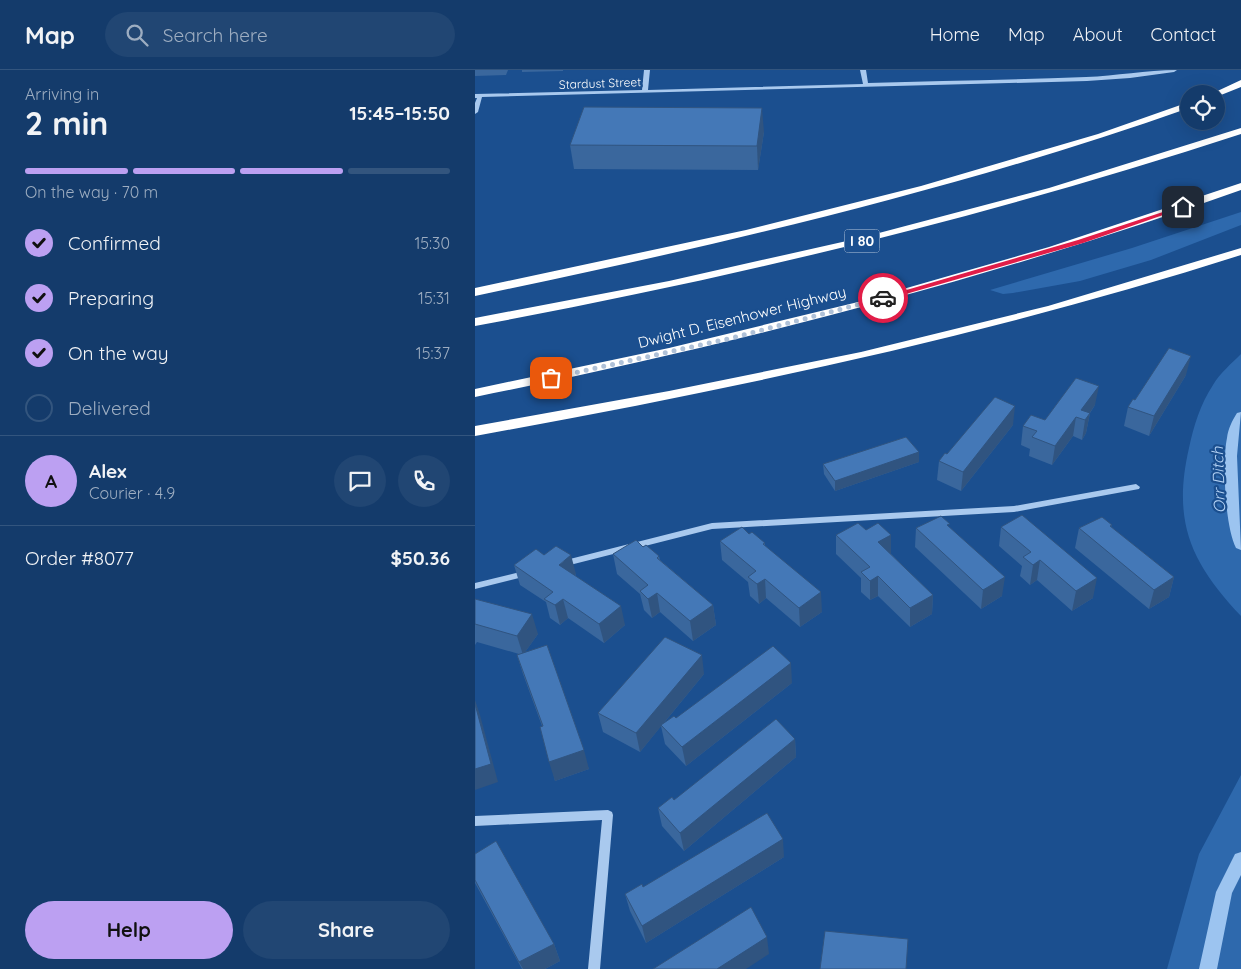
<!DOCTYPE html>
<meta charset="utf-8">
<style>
:root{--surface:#143b6b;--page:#214673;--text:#f1f3f6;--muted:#9dadc1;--line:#33557e;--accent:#bca0f2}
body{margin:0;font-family:Quicksand,sans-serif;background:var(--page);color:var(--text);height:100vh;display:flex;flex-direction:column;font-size:19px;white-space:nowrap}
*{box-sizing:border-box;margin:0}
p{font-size:16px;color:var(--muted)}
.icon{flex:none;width:28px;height:28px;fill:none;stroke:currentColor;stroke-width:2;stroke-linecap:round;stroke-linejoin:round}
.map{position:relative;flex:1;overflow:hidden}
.side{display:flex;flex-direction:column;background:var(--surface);width:475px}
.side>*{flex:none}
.controls{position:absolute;left:705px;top:15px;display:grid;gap:10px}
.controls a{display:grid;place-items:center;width:45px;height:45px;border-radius:50%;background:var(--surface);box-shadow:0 5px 20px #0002,0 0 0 1px var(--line);font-size:25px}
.pin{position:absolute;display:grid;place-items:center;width:42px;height:42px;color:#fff;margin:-21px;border-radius:10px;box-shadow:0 2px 8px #0006}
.courier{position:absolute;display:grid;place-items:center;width:50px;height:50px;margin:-25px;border:4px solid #e11d48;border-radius:50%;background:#fff;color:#222;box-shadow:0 1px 6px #0007}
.head em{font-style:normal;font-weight:700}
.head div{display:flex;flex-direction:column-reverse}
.head{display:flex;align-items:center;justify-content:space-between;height:85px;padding:0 25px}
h1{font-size:32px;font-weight:700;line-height:38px}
.bar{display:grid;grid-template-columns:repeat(4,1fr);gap:8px 5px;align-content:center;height:60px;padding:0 25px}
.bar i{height:6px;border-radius:4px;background:var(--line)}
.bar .current{background:var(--accent)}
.bar p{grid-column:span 4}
.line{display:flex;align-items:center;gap:12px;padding:0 25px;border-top:1px solid var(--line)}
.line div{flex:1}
.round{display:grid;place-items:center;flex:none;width:52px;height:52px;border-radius:26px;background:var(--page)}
ol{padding:0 25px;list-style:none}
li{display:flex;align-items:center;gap:15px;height:55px}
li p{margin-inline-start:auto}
li .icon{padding:5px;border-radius:50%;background:var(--accent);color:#111;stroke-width:4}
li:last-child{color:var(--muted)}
li i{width:28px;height:28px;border:2px solid var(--line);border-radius:50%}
.cta{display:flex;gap:10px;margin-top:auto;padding:10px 25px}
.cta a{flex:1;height:58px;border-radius:30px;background:var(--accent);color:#111;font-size:20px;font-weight:700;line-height:58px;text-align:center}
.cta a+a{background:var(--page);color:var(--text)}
header{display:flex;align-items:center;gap:30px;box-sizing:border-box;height:70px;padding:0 25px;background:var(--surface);border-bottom:1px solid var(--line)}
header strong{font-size:24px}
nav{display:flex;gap:28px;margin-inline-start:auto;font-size:18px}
.search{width:350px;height:45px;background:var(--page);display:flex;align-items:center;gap:12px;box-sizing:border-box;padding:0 18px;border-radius:28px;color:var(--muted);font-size:19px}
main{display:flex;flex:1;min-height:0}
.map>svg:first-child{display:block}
.green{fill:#2e69ad}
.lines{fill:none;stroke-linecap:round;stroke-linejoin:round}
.stream{fill:#9cc4f0;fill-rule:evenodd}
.minor{fill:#a9c9ee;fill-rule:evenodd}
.highway{fill:#fff;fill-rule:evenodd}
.wall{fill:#3a679d}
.shaded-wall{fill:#305480}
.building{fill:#4478b7;stroke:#305480}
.route{fill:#e11d48}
.done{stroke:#afc1d8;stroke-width:5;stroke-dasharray:0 9}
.labels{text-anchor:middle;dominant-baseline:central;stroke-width:4.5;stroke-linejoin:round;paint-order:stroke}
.far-street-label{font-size:12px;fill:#fff;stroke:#1b4f8f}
.shield{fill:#1b4f8f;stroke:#bbcadd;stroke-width:1}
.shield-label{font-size:14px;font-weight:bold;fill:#fff}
.street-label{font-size:15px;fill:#fff;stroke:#1b4f8f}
.water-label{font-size:16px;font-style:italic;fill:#b5d3f5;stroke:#1b4f8f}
</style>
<header>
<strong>Map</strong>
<div class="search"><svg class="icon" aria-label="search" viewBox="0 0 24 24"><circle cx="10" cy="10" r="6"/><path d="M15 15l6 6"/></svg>Search here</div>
<nav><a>Home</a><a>Map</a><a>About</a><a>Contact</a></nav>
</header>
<main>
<section class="side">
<div class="head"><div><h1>2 min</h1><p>Arriving in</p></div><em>15:45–15:50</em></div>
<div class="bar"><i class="current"></i><i class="current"></i><i class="current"></i><i></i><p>On the way · 70 m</p></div>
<ol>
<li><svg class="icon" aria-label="check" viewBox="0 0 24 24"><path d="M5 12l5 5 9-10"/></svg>Confirmed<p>15:30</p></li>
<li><svg class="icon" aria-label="check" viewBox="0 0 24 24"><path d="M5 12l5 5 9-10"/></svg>Preparing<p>15:31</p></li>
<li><svg class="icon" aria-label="check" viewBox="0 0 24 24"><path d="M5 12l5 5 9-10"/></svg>On the way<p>15:37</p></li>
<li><i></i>Delivered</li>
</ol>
<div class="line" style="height:90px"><b class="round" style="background:var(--accent);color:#111">A</b><div><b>Alex</b><p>Courier · 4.9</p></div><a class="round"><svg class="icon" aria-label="chat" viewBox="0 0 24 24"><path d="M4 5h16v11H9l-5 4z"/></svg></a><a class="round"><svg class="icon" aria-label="phone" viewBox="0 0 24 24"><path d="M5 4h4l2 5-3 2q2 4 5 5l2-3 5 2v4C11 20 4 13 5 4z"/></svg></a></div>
<div class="line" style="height:65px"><div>Order #8077</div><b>$50.36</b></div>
<div class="cta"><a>Help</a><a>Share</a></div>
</section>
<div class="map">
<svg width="766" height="899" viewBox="0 0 766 899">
<rect width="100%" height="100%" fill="#1b4f8f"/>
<g class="green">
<path d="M766,142V155L676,190L605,211L538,223L528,224L515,220L657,178Z"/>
<path d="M766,284V546C716,493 697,452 714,378C719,355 725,335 738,315C745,303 757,293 766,284Z"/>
<path d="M766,705V899H692L724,784Z"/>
</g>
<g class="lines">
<g class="stream">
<path d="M766,342L762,386L766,480L761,478C750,457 747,392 752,368C753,359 757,351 762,343Z"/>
<path d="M766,782V805L757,823L742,899H724L741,822L760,784Z"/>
</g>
<g class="minor">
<path d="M169,0H175L173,20L388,14L385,0H391L393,13C466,11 538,10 611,7C641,6 671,0 702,0L699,2L655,8L612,11L7,27L3,42L0,44V33L2,28H0V24L167,20Z"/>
<path d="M661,414L665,417L664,419L539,442L237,459L87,497L84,496L82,494L84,492L87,491L237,453L539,436Z"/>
<path d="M53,500L56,501L58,503L56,505L0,519V513Z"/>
<path d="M133,740L137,742L138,745L125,899H113L127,750L0,756V746Z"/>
</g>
<g class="highway">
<path d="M766,10V17L741,27V24H736Z"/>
<path d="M714,32V38C479,121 243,175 0,226V218L271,160L446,116L623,64Z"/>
<path d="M766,58V64C515,146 260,208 0,256V248L194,211L385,168L574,118Z"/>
<path d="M766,113V120C515,209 261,274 0,327V319L194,278L383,232L574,177Z"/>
<path d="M766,178V185C515,265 259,319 0,366V356L194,321L386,282L573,236Z"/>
</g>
</g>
<g class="wall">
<path d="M0,0H33L31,5L0,6Z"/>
<path d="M47,0H88V1L47,2Z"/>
<path d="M289,62L283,100L99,99L95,75Z"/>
<path d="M711,305L674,366L649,356L653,337L660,330Z"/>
<path d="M620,335L615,343L611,363L607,370L598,366L577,395L554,386L555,379L546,375L548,356Z"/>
<path d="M538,355L486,421L462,410L464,391L472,384Z"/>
<path d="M444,392L360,421L349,404L348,394Z"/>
<path d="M637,455L636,457L699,507L694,527L674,539L600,478L604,458Z"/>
<path d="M474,457L527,526L506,539L440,477L441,458Z"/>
<path d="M526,457L618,528L597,541L562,510L555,515L545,506L547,496L524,476Z"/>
<path d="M274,464L290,473V476L347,542L325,557L291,528L284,534L275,526L273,512L247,490L245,471Z"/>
<path d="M361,465L416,484L458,525L457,544L435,557L403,526L395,530L386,522V508L361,484Z"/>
<path d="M168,477L184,486L185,490L238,535L241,555L218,571L185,542L177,548L169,540L165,524L142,504L138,484Z"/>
<path d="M69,485L101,504L100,505L150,555L129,573L93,548L85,555L75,548L71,532L45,515L39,495Z"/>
<path d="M0,529L63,564L50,582L114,699L80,711L67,656L48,604L42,585L44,584L2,572L0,575Z"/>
<path d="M229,604L188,654L201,648L317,613L211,696L190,674L186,656L165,682L128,662L123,643Z"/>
<path d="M320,669L321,687L209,781L187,756L183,738Z"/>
<path d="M0,784L79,874L85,891L70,899H47L0,813Z"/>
<path d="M309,787L171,873L155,841L150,824L168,817Z"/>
</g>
<g class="shaded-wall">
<path d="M287,38L289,62L283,100L282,76Z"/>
<path d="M716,286L711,305L674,366L679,346Z"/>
<path d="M624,316L620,335L610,350L606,340Z"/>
<path d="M540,336L538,355L486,421L488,402Z"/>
<path d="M615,343L611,363L607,370L610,350Z"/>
<path d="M601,347L598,366L577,395L580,376Z"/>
<path d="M444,382V392L360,421V411Z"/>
<path d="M416,465V485L403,472Z"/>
<path d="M96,485L101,504L89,514L84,495Z"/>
<path d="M565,490L562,510L555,515L558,495Z"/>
<path d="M403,506V526L395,530V511Z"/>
<path d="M530,507L527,526L506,539L508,520Z"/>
<path d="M699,507L694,527L674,539L679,520Z"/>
<path d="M622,508L618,528L597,541L601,521Z"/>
<path d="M290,509L291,528L284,534L282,514Z"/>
<path d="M346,522L347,542L325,557L324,538Z"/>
<path d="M182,523L185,542L177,548L173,529Z"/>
<path d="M458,525L457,544L435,557V538Z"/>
<path d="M88,529L93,548L85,555L80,535Z"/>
<path d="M238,535L241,555L218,571L215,551Z"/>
<path d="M146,536L150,555L129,573L124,554Z"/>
<path d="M57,544L63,564L48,585L42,566Z"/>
<path d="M227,585L229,604L165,682L161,663Z"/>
<path d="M316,593L317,613L211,696L207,677Z"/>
<path d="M0,630L5,645L23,712L0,720Z"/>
<path d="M320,669L321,687L209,781L205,763Z"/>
<path d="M109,680L114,699L80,711L74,692Z"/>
<path d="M308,769L309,787L171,873L167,856Z"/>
<path d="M292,867L294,884L271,899H242Z"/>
<path d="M79,874L85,891L70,899H48L44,892Z"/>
</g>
<g class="building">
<path d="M109,37L287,38L282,76L95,75Z"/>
<path d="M694,278L716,286L679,346L653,337L658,329L660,330Z"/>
<path d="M601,308L624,316L606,340L615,343L610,350L601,347L580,376L557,367L562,361L548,356L556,345L570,350Z"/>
<path d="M520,327L540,336L488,402L464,391L470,383L472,384Z"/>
<path d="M431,367L444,382L360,411L348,394Z"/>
<path d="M547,445L622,508L601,521L565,490L558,495L548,487L556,482L526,457Z"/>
<path d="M466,446L475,454L472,455L530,507L508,520L441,458Z"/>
<path d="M627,447L637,455L635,456L699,507L679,520L604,458Z"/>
<path d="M383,453L391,460L403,453L416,465L403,472L458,525L435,538L403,506L395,511L386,502L395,497L361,465Z"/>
<path d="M267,457L274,464L277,462L290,473L288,474L346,522L324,538L290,509L282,514L273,507L281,501L245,471Z"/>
<path d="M161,470L168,477L171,475L184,486L182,488L238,535L215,551L182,523L173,529L165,521L173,515L138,484Z"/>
<path d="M81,476L96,485L84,495L146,536L124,554L88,529L80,535L69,529L78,522L39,495L61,479L69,485Z"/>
<path d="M0,529L57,544L42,566L0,554Z"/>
<path d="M190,567L227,585L161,663L123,643Z"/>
<path d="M72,575L109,680L74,692L65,657L68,656L42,585Z"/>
<path d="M298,576L316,593L207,677L186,655L199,646L201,648Z"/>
<path d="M0,634L16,694L0,699Z"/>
<path d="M301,649L320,669L205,763L183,738L197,727L199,730Z"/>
<path d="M292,743L308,769L167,856L150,824L167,814L168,817Z"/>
<path d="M21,771L79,874L44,892L0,810V784Z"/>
<path d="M276,837L292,867L242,899H178Z"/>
<path d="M350,861L433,869L431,899H345Z"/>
</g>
<path class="route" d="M706,136L711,137L608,173L410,230L404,228L603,170Z"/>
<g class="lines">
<path class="done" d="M76,308L257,268L408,228"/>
</g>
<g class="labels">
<g class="far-street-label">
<text transform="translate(125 13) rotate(-2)">Stardust Street</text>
</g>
<rect class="shield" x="369.5" y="159.5" width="35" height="23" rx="4"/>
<g class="shield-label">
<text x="387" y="171">I 80</text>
</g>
<g class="street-label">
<text transform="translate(267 247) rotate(-14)">Dwight D. Eisenhower Highway</text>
</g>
<g class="water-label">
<text transform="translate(743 410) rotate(-92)">Orr Ditch</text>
</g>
</g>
</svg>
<div class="controls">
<a><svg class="icon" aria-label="locate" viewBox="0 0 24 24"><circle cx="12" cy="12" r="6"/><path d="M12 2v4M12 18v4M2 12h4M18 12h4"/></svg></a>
</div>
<div class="pin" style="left:76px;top:308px;background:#ea580c"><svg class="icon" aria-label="bag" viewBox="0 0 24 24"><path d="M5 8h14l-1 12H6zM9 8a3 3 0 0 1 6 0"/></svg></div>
<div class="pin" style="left:708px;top:137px;background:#1f2937"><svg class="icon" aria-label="home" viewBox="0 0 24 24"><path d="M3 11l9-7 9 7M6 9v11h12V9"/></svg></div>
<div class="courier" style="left:408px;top:228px"><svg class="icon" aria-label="car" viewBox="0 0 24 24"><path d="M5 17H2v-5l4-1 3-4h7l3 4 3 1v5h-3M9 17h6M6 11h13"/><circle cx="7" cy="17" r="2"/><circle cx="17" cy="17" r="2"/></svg></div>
</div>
</main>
